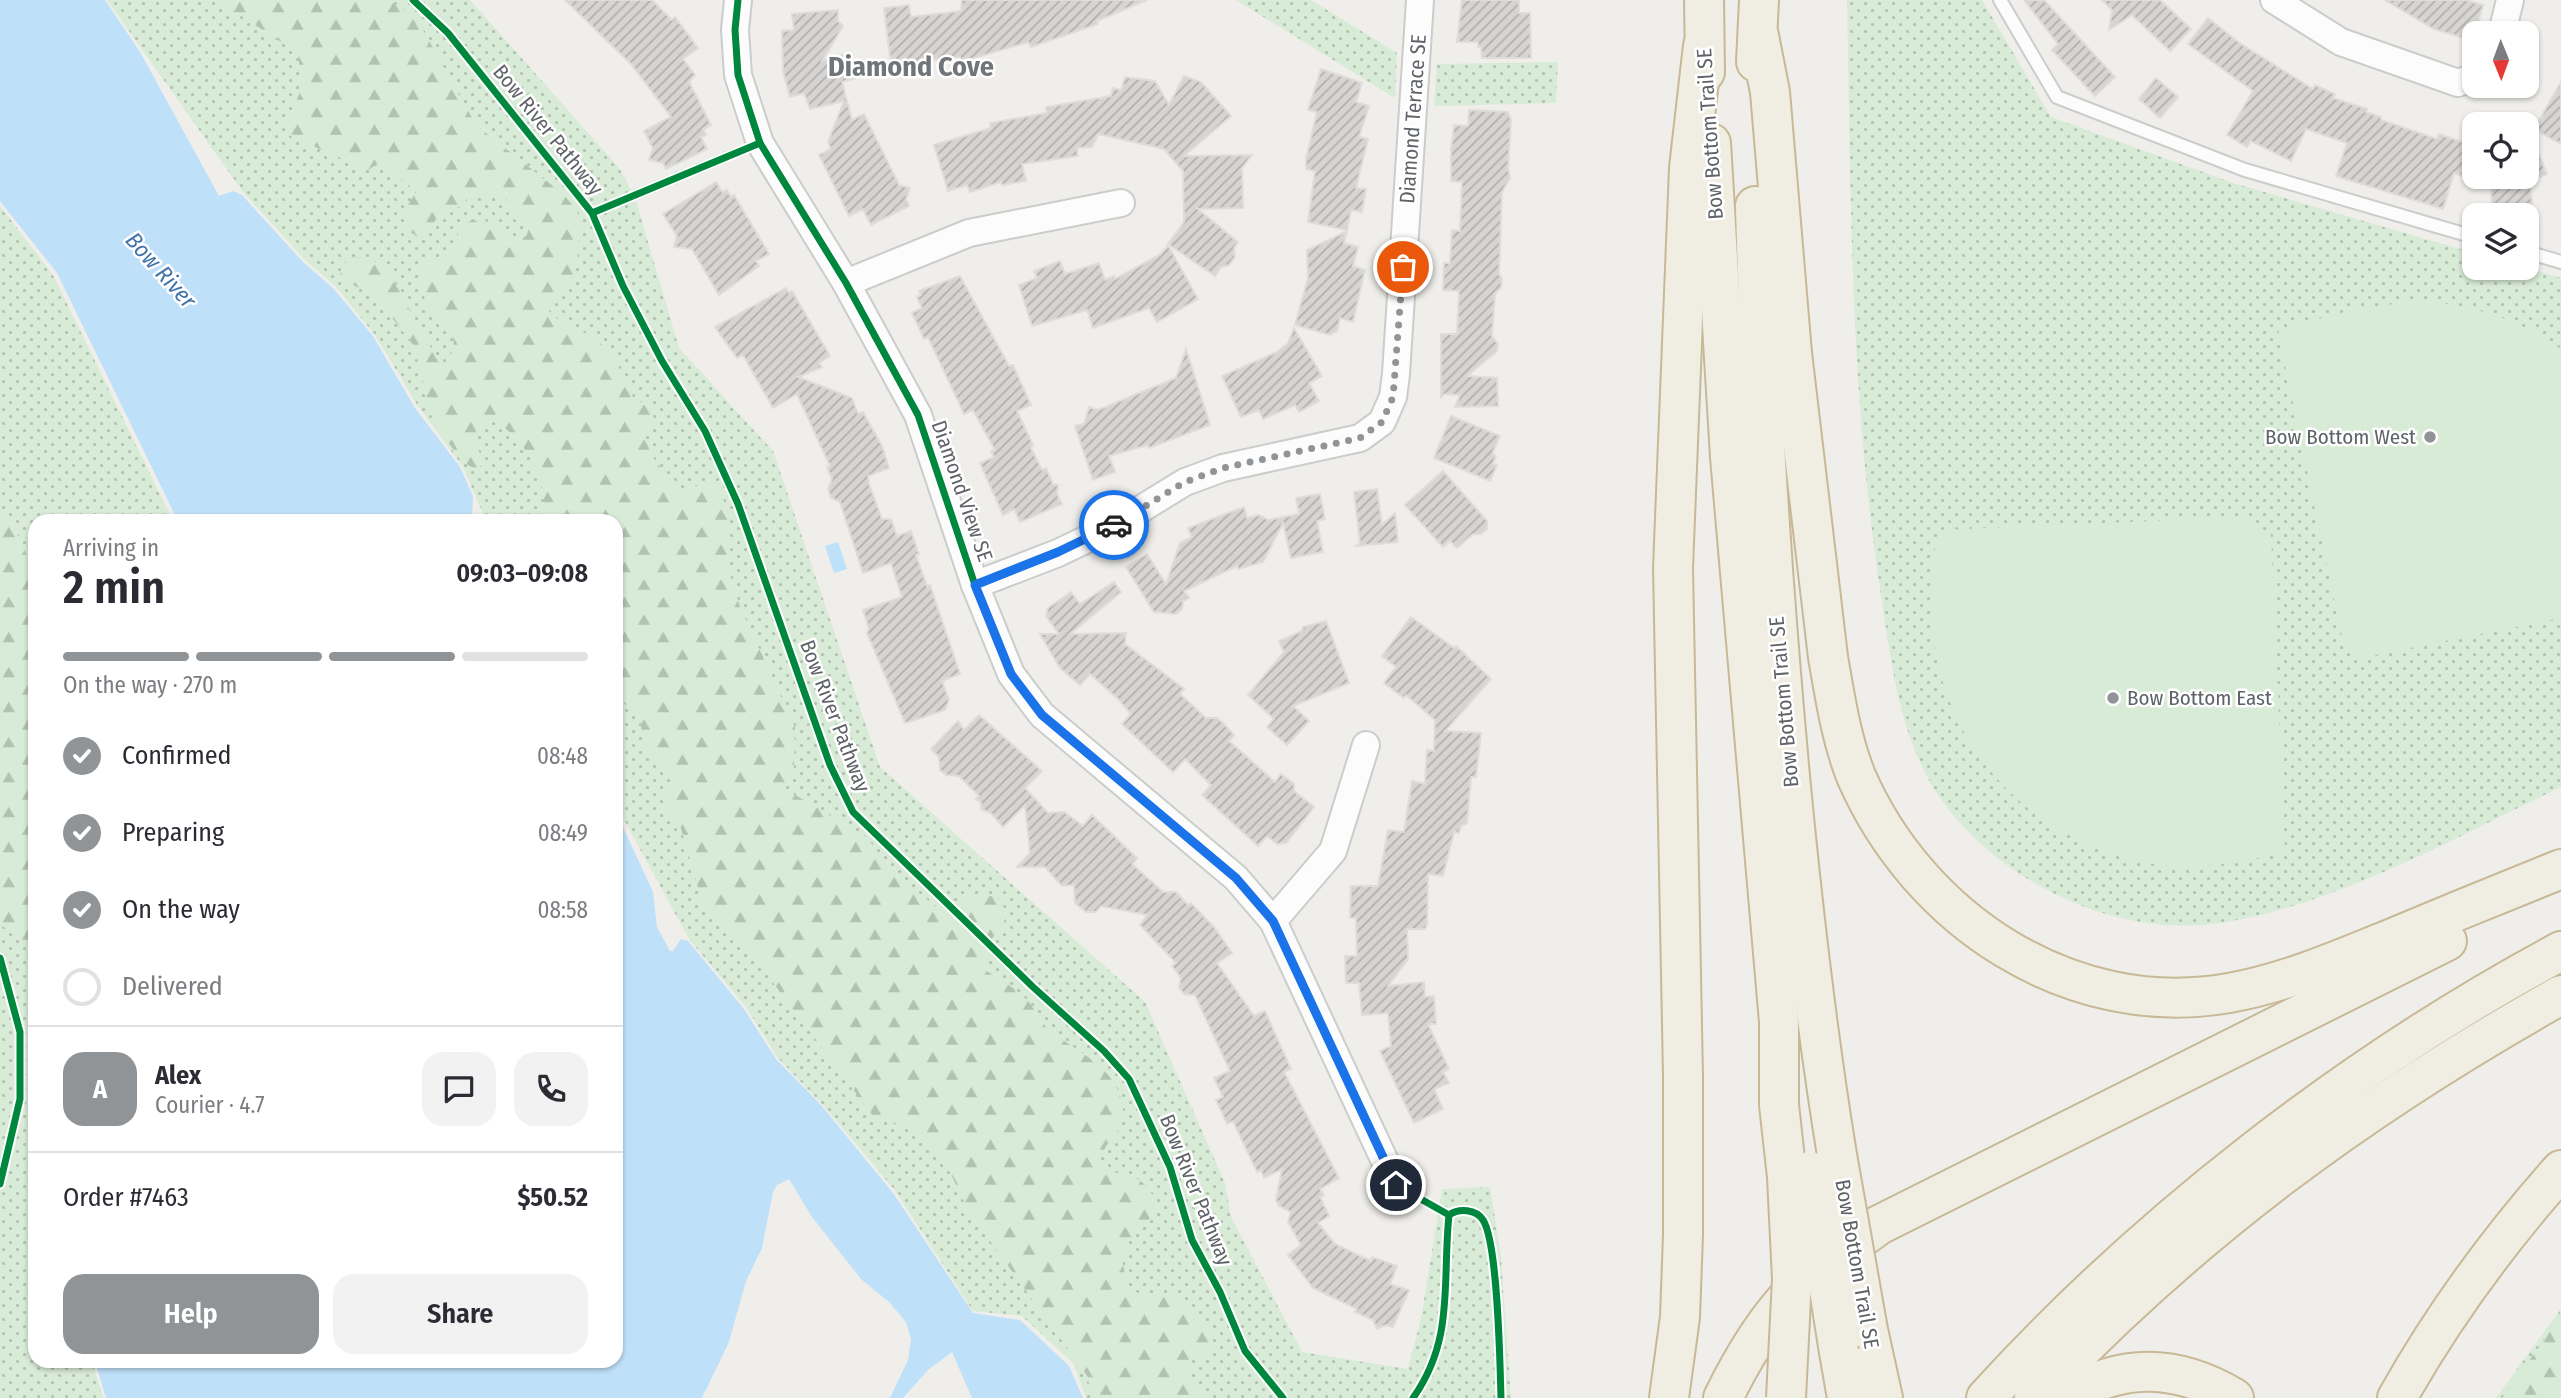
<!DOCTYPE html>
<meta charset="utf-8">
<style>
:root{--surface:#fff;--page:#f2f2f3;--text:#2b2b33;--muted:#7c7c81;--line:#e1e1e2;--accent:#919496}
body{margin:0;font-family:"Fira Sans Condensed",sans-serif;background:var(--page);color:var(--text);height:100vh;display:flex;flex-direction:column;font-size:26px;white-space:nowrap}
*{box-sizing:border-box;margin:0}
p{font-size:23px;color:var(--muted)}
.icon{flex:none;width:38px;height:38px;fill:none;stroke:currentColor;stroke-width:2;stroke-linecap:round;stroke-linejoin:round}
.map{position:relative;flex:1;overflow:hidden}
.details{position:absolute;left:28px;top:514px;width:595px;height:854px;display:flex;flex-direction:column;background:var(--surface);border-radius:21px;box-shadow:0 2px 5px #0004}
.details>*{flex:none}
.needle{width:46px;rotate:179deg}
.controls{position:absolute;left:2462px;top:21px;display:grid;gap:14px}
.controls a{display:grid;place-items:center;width:77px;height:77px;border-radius:14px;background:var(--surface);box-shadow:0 2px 5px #0004;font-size:35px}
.pin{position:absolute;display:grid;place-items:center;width:60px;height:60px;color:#fff;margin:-30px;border:4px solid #fff;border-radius:50%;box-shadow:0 2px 7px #0007}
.courier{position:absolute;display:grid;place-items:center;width:70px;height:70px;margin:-35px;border:5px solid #1a73e8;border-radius:50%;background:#fff;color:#222;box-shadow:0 2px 9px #0007}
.overview em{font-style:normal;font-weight:600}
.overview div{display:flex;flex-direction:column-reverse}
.overview{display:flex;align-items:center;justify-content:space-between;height:119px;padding:0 35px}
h1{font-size:46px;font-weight:600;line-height:52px}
.bar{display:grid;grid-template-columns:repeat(4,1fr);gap:10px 7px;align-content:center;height:84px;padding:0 35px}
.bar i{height:9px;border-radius:5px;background:var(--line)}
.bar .current{background:var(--accent)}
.bar p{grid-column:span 4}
.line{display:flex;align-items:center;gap:18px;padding:0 35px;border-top:2px solid var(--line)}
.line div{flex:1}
.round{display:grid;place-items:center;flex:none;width:74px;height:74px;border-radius:21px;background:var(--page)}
ol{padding:0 35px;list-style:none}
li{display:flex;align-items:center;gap:21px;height:77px}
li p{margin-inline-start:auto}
li .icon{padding:7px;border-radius:50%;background:var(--accent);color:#fff;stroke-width:4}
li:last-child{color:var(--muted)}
li i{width:38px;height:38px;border:4px solid var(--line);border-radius:50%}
.primary-button{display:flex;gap:14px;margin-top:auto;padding:14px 35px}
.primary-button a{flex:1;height:80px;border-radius:21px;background:var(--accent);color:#fff;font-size:28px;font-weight:600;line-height:80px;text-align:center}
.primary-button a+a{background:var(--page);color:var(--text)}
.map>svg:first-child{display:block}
.grass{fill:url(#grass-dots)}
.forest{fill:url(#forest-firs)}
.garden{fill:#d8ebd6}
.water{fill:#bfe0f9}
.building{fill:url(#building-hatch);stroke:#deddd9;stroke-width:2}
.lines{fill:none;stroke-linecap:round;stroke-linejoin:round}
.lane-casing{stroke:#cbcccc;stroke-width:16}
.street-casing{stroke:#cbcccc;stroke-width:30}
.highway-casing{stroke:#c8b996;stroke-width:42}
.lane{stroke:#fdfcfc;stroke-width:12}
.street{stroke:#fdfcfc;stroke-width:26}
.highway{stroke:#f0ede3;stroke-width:38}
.highway-bridge-casing{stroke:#c8b996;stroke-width:42;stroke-linecap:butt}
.highway-bridge{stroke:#f0ede3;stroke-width:38}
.cycleway-casing{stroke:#fff;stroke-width:11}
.cycleway{stroke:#00873e;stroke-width:7}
.done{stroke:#919496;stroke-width:7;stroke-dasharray:0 12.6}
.route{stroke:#1a73e8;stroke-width:9}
.poi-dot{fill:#919496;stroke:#fff;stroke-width:2.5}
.labels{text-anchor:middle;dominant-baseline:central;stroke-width:5;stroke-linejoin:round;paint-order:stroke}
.street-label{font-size:21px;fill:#5f6368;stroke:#fff}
.poi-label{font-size:21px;fill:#5f6368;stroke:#fff;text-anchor:end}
.water-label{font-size:23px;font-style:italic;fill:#4174aa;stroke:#fff}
.district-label{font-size:28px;font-weight:bold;fill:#70757a;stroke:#fff}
</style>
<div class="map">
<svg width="2561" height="1398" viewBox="0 0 2561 1398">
<defs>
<pattern id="grass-dots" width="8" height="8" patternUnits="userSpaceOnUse" patternTransform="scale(1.75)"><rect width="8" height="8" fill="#d8ebd6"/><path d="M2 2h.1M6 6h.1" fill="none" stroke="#b2c2b1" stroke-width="1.8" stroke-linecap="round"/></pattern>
<pattern id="forest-firs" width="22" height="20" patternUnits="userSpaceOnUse" patternTransform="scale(1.75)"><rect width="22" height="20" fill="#d8ebd6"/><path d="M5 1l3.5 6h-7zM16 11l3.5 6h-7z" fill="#b2c2b1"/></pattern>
<pattern id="building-hatch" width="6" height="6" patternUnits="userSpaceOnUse" patternTransform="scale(1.75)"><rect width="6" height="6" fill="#d6d5d3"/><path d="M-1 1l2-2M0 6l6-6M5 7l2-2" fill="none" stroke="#b1b0af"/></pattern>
</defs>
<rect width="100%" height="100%" fill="#efeeea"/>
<g class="grass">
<path d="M107,0H470L620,169L631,190L738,146L742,156L636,201L679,348L773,451L880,767L1145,1002L1225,1183L1231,1217L1302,1352L1408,1369L1421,1319L1442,1189L1490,1187L1501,1257L1511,1398H1086L1074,1364L1022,1316L973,1311L894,1189L822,1104L778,1058L746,1007L689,939L616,805V522L486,521L463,467L418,406L375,335L335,286L304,259L243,192Z"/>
<path d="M1236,0H1311L1397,53L1395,98Z"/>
<path d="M1847,0H1982L2051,117L2233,183L2474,253V268H2527L2561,278V787C2458,836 2324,911 2212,924C2106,937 1983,873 1930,782C1899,727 1891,662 1882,601C1850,402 1851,201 1847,0Z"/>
<path d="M1558,62L1556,103L1434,106L1437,64Z"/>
<path d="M0,206L53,275L173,521L35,522V1362H92L103,1398H0Z"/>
<path d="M2561,1309V1398H2496Z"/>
</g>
<g class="forest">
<path d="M217,0H390L418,21L476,125L563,194L576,209L580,218L577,266L565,291L552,302L548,310L563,324L590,335L606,348L626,378L633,397L649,407L657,424L645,436C648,454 667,480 683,489L710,483L723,498L729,517L726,562L740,607L795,727L794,767L785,789L867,837L888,868L940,910L950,909L975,894L996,897L1003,903L1006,922L988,943L985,970C998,979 1014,987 1025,998C1035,1008 1040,1023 1051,1032C1078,1052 1119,1069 1123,1108C1125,1136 1100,1141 1100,1165C1125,1182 1133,1164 1155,1198C1153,1205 1153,1213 1149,1219C1137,1234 1122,1241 1123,1264C1124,1271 1127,1285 1132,1289C1141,1298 1158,1294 1169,1296C1191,1301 1214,1331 1214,1352L1190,1360C1186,1379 1198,1386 1211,1398H1091L1088,1377L968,1210L949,1170L911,1130L874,1117L744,944L726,923L704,908L680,825L663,804L664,796L679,783L676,775C645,764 641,745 641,715L627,705L616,702V522L537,521L545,509C544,477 524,435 494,422L477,428L474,436L483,463L477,470L461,461L432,418L414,346L377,298L346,281L340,274L348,258C386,250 397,288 412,314C421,329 429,342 436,358L445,363C452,356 457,342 451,332C448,327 442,325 438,321C425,309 416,278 424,263C449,255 458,257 458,228C480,210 500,227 519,241L527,235L529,227L514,219L505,195L471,194L460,207L442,210L423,239L408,231L402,215L416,192L382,161L368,170L290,136L285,129L302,87L298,53Z"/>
<path d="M0,518C21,524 22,554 35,569V976C30,949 23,939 0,925Z"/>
<path d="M2561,1316V1398H2502Z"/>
</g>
<g class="garden">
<path d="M2422,301C2472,305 2520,319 2561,349V618L2360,658L2344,647L2278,332C2325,314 2372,305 2422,301Z"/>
<path d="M2247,517L2271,535L2285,852C2240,863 2194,872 2148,863C1990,832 1902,685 1939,530Z"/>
</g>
<g class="water">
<path d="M0,0H105L140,52L219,196L233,191L242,195L303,262L333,288L373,336L415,408L460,467L473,496L472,521H178L57,273L0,201Z"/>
<path d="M838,542L847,569L834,573L825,546Z"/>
<path d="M616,812L653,892L657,927L670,951H673L681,939L688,941L744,1009L776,1059L821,1105L893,1193L973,1313L1020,1320L1069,1366L1083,1398H972L952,1352L928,1370L903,1398H890L908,1360L911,1339L906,1322L889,1302L861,1279L812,1217L789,1179L777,1185L773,1192L762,1248L746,1281L729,1342L702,1398H106L95,1362H616Z"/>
</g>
<g class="building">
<path d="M565,0H652L672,20L675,17L698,48L683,59L695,75L689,82L711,125L703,129L706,135L701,137L707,149L666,169L663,163L649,160L653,148L644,131L671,117L631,64Z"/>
<path d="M962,0H1147L1097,21L1098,24L1031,47L1028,42L961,62L960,57L891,65L884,8L909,5L911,17L961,11Z"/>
<path d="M1462,0H1519V13H1530L1531,58H1482L1481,47H1478V42H1457Z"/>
<path d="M2024,0H2044L2115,77L2095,96L2052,50L2058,44Z"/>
<path d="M2102,0H2160L2191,29L2170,51L2132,15L2109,30L2112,10Z"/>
<path d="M2385,0H2466L2483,5L2473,41L2434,29Z"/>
<path d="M838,10V21L843,26L822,61L849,53L856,78L842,82L852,120L864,114L899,185L910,188L906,199L909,206L871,225L863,209L849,216L819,155L831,149L828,142L844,101L810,109L804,93L790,97L783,71L782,31L794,30L792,14Z"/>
<path d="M2208,18L2241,44L2313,89L2315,85L2335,94L2333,98L2367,109L2366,112L2381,117V120L2437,139L2439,134L2474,146V180L2454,173L2443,209L2336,176L2347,143L2306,129L2291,161L2251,141L2247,147L2227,135L2253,91L2188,44Z"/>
<path d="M1321,69L1362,83L1356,102L1369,106L1359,137L1368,139L1356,188L1366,189L1362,212L1351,210L1347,230L1308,222L1315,171L1306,169V159L1317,112L1308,110Z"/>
<path d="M1184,76L1201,82L1231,116L1184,156L1252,155L1242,168L1243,208L1198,209L1238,242L1234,248L1235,257L1229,265L1221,267L1215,276L1168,244L1184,222L1183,171L1164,149L1098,134L1092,147L1077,148L1078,156L1022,164L1026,181L1002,185L1001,182L970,192L967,185L948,191L934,145L991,128L990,123L1047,113L1046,107L1111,96L1113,88L1121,90L1125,77L1155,81L1169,105Z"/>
<path d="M2156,78L2178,97L2160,118L2139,99Z"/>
<path d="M2561,82V144L2534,129Z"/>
<path d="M1469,110L1508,112L1511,120L1508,168L1510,178L1502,192L1499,274L1502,279L1501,287L1495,294L1492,336L1498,344L1497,351L1467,376L1497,378L1498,406L1455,407L1460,395L1444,394L1441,397V334H1457L1459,291L1443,290L1444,263H1450L1452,230L1460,231L1462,182L1451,181V150L1454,125L1468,126Z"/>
<path d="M2527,126L2547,174L2530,181L2533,215H2493L2490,177H2527Z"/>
<path d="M716,182L722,192L727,190L731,197L734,195L769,254L756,261L759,266L719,295L692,249L674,247L677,236L663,214Z"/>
<path d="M1347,231L1344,243L1358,247L1353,266L1365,270L1353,322L1340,318L1337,331L1330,335L1295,325L1308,278L1307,250Z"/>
<path d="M1168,245L1198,299L1157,322L1149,308L1093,328L1087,310L1032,326L1019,285L1037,278L1034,271L1060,261L1065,274L1099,263L1105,280L1114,276L1115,279L1161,254Z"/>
<path d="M960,276L1009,366L1013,365L1031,405L1017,411L1033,445L1031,448L1042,470L1046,468L1053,484L1058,485L1057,494L1062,504L1020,522L1014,509L1003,515L980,463L994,457L991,451L995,450L973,410L964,414L928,337L924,339L912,313L922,308L917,297L921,295L919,291Z"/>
<path d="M786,288L789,293L792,291L830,356L819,363L822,367L798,377L852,398L858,414L863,412L882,446L889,468L868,476L869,484L882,519H891L897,536L911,531L919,554L916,555L927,586L930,585L960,674L942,681L949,700L945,710L924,717L905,723L867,633L869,629L863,610L902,597L891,563L863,573L840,502L831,498L828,489L832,479L827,467L830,466L797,394L773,408L743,355L737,358L715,327Z"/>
<path d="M1294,328L1322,376L1309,383L1319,401L1299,412L1295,405L1263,419L1259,410L1241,417L1222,376L1277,352L1288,343Z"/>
<path d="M1186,349L1210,425L1149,448L1148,445L1109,456L1115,472L1093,480L1075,426L1084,424L1089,407L1098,410L1176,378Z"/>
<path d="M1451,416L1500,436L1492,454L1496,456L1493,464L1497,465L1490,481L1434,458Z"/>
<path d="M1443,471L1487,521V529L1481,534H1473L1457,548L1450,541L1443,547L1405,505Z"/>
<path d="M1377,489L1382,525L1395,513L1398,542L1356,546L1360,543L1354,492Z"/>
<path d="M1320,494L1325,519L1317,521L1323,552L1291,558L1283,523L1263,562L1238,569L1237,566L1184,591L1189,598L1183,601L1182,609L1176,614L1154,612L1126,567L1147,554L1166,584L1180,543L1192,537L1188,528L1244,507L1247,518L1259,515L1268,520L1299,514L1296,498Z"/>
<path d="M1114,582L1121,592L1070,634L1126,633L1125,644L1184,689L1180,694L1206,718H1217L1223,723L1234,735L1229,741L1275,782L1281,774L1294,784V791L1314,807L1286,843L1277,844L1267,836L1258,846L1202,795L1211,785L1185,759L1173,772L1122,724L1131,714L1118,699L1090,674L1080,685L1060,668L1040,634H1059L1046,616L1048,608L1071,592L1080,604Z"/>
<path d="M1411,617L1454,648L1456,646L1491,679L1445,731L1481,733L1476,777H1471L1467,823L1461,826L1459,833L1454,832L1443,876L1428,874L1427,925L1425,929H1407L1408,959L1388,986L1424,982L1425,997L1434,996L1436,1024H1428L1449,1069L1443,1072L1449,1083L1434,1089L1443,1109L1414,1123L1380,1051L1391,1046L1388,1013L1362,1015L1359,983H1346L1345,956H1357L1356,918H1350L1351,886H1378L1388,830L1404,832L1412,781L1425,784L1427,750L1434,751L1435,720L1406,695L1404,698L1384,683L1396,667L1382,656Z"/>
<path d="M1326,621L1349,683L1293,706L1309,721L1287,745L1267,727L1274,719L1248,695L1284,652L1279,641L1302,631L1303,627Z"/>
<path d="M979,715L1042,771L1025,788L1048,813L1064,812L1083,826L1092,815L1137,858L1132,864L1163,892H1176L1188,905L1191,903L1214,927L1232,953L1217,963L1254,1016L1265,1011L1291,1069L1284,1072L1339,1178L1320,1189L1324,1195L1320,1197L1329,1216L1318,1223L1335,1244L1371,1261L1372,1257L1397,1266L1390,1284L1409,1290L1393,1327L1386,1325L1377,1329L1373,1320L1355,1312L1357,1309L1313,1288L1288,1255L1301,1245L1288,1222L1291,1212L1279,1206L1276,1200L1282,1169L1264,1178L1261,1170L1257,1172L1233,1121L1227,1124L1216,1100L1223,1097L1214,1078L1230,1071L1195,995L1184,994L1179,987L1181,978L1172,966L1176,963L1140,925L1147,915L1101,906L1096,912H1086L1075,903L1074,885L1062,886L1045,867H1017L1030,853L1025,805L1003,827L992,814L981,809V803L976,799L979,796L959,776L946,775L940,770L939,757L931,749L958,721L964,730Z"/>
</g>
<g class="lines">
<g class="lane-casing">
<g id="lane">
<path d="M2000,0L2057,97L2245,170L2474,237"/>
<path d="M2527,252L2561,262"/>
</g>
</g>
<g class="street-casing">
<g id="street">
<path d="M738,0L735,30L738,75L760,143L846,283L918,415L975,585L1011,674L1042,715L1236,878L1273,921L1396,1185"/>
<path d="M2274,0L2341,42L2458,83L2474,77"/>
<path d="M2502,33L2510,0"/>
<path d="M846,283L969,233L1121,203"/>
<path d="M975,585L1058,553L1110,528L1185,482L1223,468L1360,438L1382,422L1393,397L1396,374L1420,0"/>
<path d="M1273,921L1333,851L1366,745"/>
</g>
</g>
<g class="highway-casing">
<g id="highway">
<path d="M1704,0L1705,72"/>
<path d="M1759,36L1770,92L1792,353L1828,657C1835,697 1841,738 1856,776C1918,919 2070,1021 2229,993C2286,983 2341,959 2395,937C2450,914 2506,891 2561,869"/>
<path d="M1756,62L1759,0"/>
<path d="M1711,143L1730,457L1779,1022V1105L1787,1177"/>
<path d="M1755,206C1760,400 1773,594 1791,787C1803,910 1817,1033 1837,1155"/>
<path d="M1868,1330L1883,1398"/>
<path d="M1839,1352L1847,1398"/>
<path d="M1669,1398L1680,1317L1683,1235V1076L1673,568L1689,168L1703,46"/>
<path d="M1723,1398C1744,1355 1771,1309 1808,1278C1830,1259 1855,1243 1879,1225L2447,941"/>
<path d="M1986,1398C2146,1222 2352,1063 2561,951"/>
<path d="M2034,1398C2192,1231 2361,1107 2561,995"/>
<path d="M2065,1398C2122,1362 2177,1364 2234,1398"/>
<path d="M2397,1398C2443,1316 2499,1240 2561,1170"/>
</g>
</g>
<use href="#lane" class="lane"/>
<use href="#street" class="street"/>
<use href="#highway" class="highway"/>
<g class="highway-bridge-casing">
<g id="highway-bridge">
<path d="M1837,1155L1868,1330"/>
<path d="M1810,1171L1839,1352"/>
<path d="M1786,1398L1792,1279L1787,1177"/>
</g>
</g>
<use href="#highway-bridge" class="highway-bridge"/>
<g class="cycleway-casing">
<g id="cycleway">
<path d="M413,0L448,33L592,213L623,286L662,361L705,431L738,504L830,765L853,812L1033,987L1104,1051L1129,1079L1170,1167L1192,1240L1220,1292L1245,1351L1283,1398"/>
<path d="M738,0L735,30L738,75L760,143L846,283L918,415L975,585L1011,674L1042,715L1236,878L1273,921L1396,1185L1449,1215"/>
<path d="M592,213L760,143"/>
<path d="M0,958L20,1032V1099L0,1184"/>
<path d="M1449,1215C1459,1208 1476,1209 1483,1220C1498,1243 1500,1365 1501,1398"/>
<path d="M1413,1398C1455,1339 1442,1282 1449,1215"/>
</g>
</g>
<use href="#cycleway" class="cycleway"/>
</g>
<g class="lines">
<path class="done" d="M1114,525L1185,482L1223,468L1360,438L1382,422L1393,397L1403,267"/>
<path class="route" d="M1114,525L1058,552L975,585L1011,674L1042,715L1236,878L1273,921L1396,1185"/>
</g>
<g class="poi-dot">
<circle cx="2430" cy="437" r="7"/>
<circle cx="2113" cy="698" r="7"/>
</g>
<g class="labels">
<g class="street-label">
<text transform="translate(1413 119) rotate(-86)">Diamond Terrace SE</text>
<text transform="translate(548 130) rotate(51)">Bow River Pathway</text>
<text transform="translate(1710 134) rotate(-94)">Bow Bottom Trail SE</text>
<text transform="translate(962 491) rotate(71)">Diamond View SE</text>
<text transform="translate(1784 702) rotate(-95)">Bow Bottom Trail SE</text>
<text transform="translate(835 716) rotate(69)">Bow River Pathway</text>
<text transform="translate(1196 1190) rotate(68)">Bow River Pathway</text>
<text transform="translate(1857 1264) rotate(80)">Bow Bottom Trail SE</text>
</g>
<g class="poi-label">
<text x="2416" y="437">Bow Bottom West</text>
<text x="2127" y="698" text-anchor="start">Bow Bottom East</text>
</g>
<g class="water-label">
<text transform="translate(161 270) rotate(48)">Bow River</text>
</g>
<g class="district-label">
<text x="911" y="66">Diamond Cove</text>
</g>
</g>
</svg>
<div class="controls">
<a><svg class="needle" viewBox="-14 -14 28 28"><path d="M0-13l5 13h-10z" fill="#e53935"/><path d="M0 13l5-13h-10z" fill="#7c7c81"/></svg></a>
<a><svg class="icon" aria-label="locate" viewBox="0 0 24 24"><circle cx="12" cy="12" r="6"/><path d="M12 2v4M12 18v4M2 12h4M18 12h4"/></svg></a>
<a><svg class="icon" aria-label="layers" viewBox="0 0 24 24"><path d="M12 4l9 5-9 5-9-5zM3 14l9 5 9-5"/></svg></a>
</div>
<div class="pin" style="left:1403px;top:267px;background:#ea580c"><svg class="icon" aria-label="bag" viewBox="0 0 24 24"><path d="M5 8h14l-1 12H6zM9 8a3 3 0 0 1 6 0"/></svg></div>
<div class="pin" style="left:1396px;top:1185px;background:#1f2937"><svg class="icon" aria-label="home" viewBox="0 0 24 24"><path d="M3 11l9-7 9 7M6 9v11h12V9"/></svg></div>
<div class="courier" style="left:1114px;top:525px"><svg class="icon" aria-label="car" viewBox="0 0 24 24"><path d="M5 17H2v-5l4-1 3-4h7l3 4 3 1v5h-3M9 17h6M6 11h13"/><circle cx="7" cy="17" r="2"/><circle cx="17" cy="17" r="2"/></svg></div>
<section class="details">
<div class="overview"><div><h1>2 min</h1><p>Arriving in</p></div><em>09:03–09:08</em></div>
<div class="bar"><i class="current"></i><i class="current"></i><i class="current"></i><i></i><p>On the way · 270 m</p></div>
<ol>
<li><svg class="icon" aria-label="check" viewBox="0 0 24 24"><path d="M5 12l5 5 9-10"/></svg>Confirmed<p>08:48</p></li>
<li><svg class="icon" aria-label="check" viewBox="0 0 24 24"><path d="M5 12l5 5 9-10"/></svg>Preparing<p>08:49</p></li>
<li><svg class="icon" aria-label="check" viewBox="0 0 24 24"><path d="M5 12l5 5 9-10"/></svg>On the way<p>08:58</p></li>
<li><i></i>Delivered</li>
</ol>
<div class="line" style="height:126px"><b class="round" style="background:var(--accent);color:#fff">A</b><div><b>Alex</b><p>Courier · 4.7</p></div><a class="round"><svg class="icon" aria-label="chat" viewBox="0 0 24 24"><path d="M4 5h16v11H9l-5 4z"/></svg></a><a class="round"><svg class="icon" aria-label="phone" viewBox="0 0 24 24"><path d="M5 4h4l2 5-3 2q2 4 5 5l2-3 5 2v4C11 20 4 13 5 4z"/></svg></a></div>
<div class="line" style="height:91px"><div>Order #7463</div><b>$50.52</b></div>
<div class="primary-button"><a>Help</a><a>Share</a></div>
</section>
</div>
